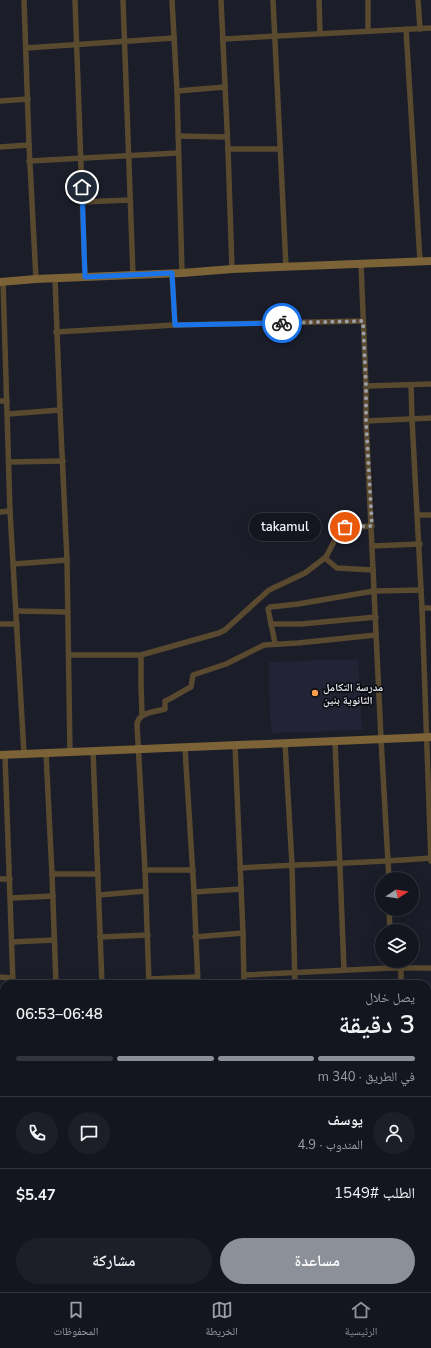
<!DOCTYPE html>
<html lang="ar">
<meta charset="utf-8">
<style>
:root{--surface:#14161f;--page:#1d1f28;--text:#f1f3f6;--muted:#9d9fa4;--line:#33353d;--accent:#8c9099}
body{margin:0;font-family:"Nunito Sans","Noto Naskh Arabic",sans-serif;background:var(--page);color:var(--text);direction:rtl;height:100vh;display:flex;flex-direction:column;font-size:15px;white-space:nowrap}
*{box-sizing:border-box;margin:0}
p{font-size:13px;color:var(--muted)}
.icon{flex:none;width:22px;height:22px;fill:none;stroke:currentColor;stroke-width:2;stroke-linecap:round;stroke-linejoin:round}
.map{position:relative;flex:1;overflow:hidden;direction:ltr}
.side{position:absolute;left:0px;top:980px;width:431px;height:312px;display:flex;flex-direction:column;background:var(--surface);border-radius:12px 12px 0 0;box-shadow:0 4px 16px #0002,0 0 0 1px var(--line);direction:rtl}
.side>*{flex:none}
.needle{width:26px;rotate:78deg}
.buttons{position:absolute;left:375px;top:872px;display:grid;gap:8px}
.buttons a{display:grid;place-items:center;width:44px;height:44px;border-radius:50%;background:var(--surface);box-shadow:0 4px 16px #0002,0 0 0 1px var(--line);font-size:20px}
.pin{position:absolute;display:grid;place-items:center;width:34px;height:34px;color:#fff;margin:-17px;border:2px solid #fff;border-radius:50%;box-shadow:0 1px 4px #0007}
.courier{position:absolute;display:grid;place-items:center;width:40px;height:40px;margin:-20px;border:3px solid #1a73e8;border-radius:50%;background:#fff;color:#222;box-shadow:0 1px 5px #0007}
.bubble{position:absolute;height:28px;border-radius:14px;background:var(--surface);box-shadow:0 4px 16px #0002,0 0 0 1px var(--line);font-size:13px;font-weight:600;line-height:28px;text-align:center;direction:rtl}
.headline em{font-style:normal;font-weight:600}
.headline div{display:flex;flex-direction:column-reverse}
.headline{display:flex;align-items:center;justify-content:space-between;height:68px;padding:0 16px}
h1{font-size:26px;font-weight:600;line-height:30px}
.bar{display:grid;grid-template-columns:repeat(4,1fr);gap:6px 4px;align-content:center;height:48px;padding:0 16px}
.bar i{height:5px;border-radius:3px;background:var(--line)}
.bar .active{background:var(--accent)}
.bar p{grid-column:span 4}
.line{display:flex;align-items:center;gap:10px;padding:0 16px;border-top:1px solid var(--line)}
.line div{flex:1}
.round{display:grid;place-items:center;flex:none;width:42px;height:42px;border-radius:21px;background:var(--page)}
.cta{display:flex;gap:8px;margin-top:auto;padding:8px 16px}
.cta a{flex:1;height:46px;border-radius:24px;background:var(--accent);color:#fff;font-size:16px;font-weight:600;line-height:46px;text-align:center}
.cta a+a{background:var(--page);color:var(--text)}
.menu{display:flex;justify-content:space-around;align-items:center;height:56px;border-top:1px solid var(--line);background:var(--surface);font-size:11px;color:var(--muted)}
.menu a{display:grid;justify-items:center;gap:2px}
.menu .active{color:var(--accent)}
.map>svg:first-child{display:block}
.built{fill:#222436}
.lines{fill:none;stroke-linecap:round;stroke-linejoin:round}
.street{stroke:#594a2f;stroke-width:5.5}
.secondary{stroke:#7b6337;stroke-width:8}
.done{stroke:#9c9ea8;stroke-width:4;stroke-dasharray:0 7.2}
.route{stroke:#1a73e8;stroke-width:5}
.poi-dot{fill:#fa9f4e;stroke:#07070c;stroke-width:1.5}
.labels{text-anchor:middle;dominant-baseline:central;stroke-width:3;stroke-linejoin:round;paint-order:stroke}
.poi-label{font-size:11px;font-weight:bold;fill:#e2e4ec;stroke:#07070c;text-anchor:start}
</style>
<div class="map">
<svg width="431" height="1292" viewBox="0 0 431 1292">
<rect width="100%" height="100%" fill="#1b1d29"/>
<path class="built" d="M358,659L362,730L272,733L270,719L269,662Z"/>
<g class="lines">
<g class="street">
<path d="M24,0L29,145L36,279"/>
<path d="M75,0L85,277"/>
<path d="M123,0L133,275"/>
<path d="M172,0L177,91L182,273"/>
<path d="M221,0L228,149L232,269"/>
<path d="M273,0L286,267"/>
<path d="M319,0L320,33"/>
<path d="M368,0V31"/>
<path d="M418,0L420,29"/>
<path d="M406,29L420,261"/>
<path d="M223,39L431,28"/>
<path d="M26,48L174,38"/>
<path d="M177,91L225,87"/>
<path d="M0,101L28,99"/>
<path d="M178,136L227,137"/>
<path d="M0,147L29,145"/>
<path d="M228,149H279"/>
<path d="M29,161L178,153"/>
<path d="M82,202L130,200"/>
<path d="M361,264L366,386V421L381,739L389,879"/>
<path d="M172,273L175,325"/>
<path d="M55,279L60,410L67,560L70,753"/>
<path d="M3,281L10,511L24,754"/>
<path d="M56,332L175,325L363,321"/>
<path d="M411,385L412,419L422,608L431,861"/>
<path d="M366,386L431,384"/>
<path d="M0,401H7"/>
<path d="M8,414L60,410"/>
<path d="M366,421L431,418"/>
<path d="M9,462L63,461"/>
<path d="M0,512L10,511"/>
<path d="M418,515H431"/>
<path d="M372,546L420,544"/>
<path d="M325,558L337,568L373,570"/>
<path d="M14,564L67,560"/>
<path d="M422,608H431"/>
<path d="M16,611L68,612"/>
<path d="M0,624H17"/>
<path d="M271,624H301L376,617"/>
<path d="M275,643L268,609L270,607L298,604L374,591L421,590"/>
<path d="M69,655H141L219,633L225,630L269,590L305,573L326,557L339,532L342,528L372,526"/>
<path d="M141,655V685L142,715"/>
<path d="M335,741L344,970"/>
<path d="M285,743L292,865L295,984"/>
<path d="M235,745L243,933L244,984"/>
<path d="M185,748L194,892L198,984"/>
<path d="M93,751L102,984"/>
<path d="M46,753L52,874L56,984"/>
<path d="M5,755L13,984"/>
<path d="M240,868C304,864 367,863 431,858"/>
<path d="M145,870H193"/>
<path d="M52,874H98"/>
<path d="M0,879H10"/>
<path d="M194,892L241,889"/>
<path d="M99,895L146,891"/>
<path d="M11,898L53,896"/>
<path d="M389,909L390,931"/>
<path d="M100,937L148,935"/>
<path d="M195,937L243,933"/>
<path d="M12,942L54,940"/>
<path d="M391,961V968"/>
<path d="M401,968V984"/>
<path d="M244,975L391,968H431"/>
<path d="M0,977L12,978"/>
<path d="M149,979L197,977"/>
<path d="M56,984L102,983"/>
<path d="M149,984L145,870L137,724C139,712 155,712 165,709V701C175,697 182,691 191,687L193,675L226,664L264,645L298,643L376,635"/>
<path d="M0,1093H4"/>
<path d="M427,1253H431"/>
<path d="M0,1283L4,1282"/>
<path d="M427,1285H431"/>
<path d="M48,1288V1292"/>
<path d="M93,1288L94,1292"/>
<path d="M140,1288V1292"/>
<path d="M185,1288V1292"/>
<path d="M231,1288V1292"/>
<path d="M275,1288V1292"/>
<path d="M413,1288V1292"/>
<path d="M307,1292L359,1288"/>
</g>
<g class="secondary">
<path d="M0,282L36,279L182,273L232,269L431,261"/>
<path d="M0,755L431,737"/>
<path d="M427,1186H431"/>
<path d="M0,1208H4"/>
</g>
</g>
<g class="lines">
<path class="done" d="M282,323L363,321L366,386V421L372,526L345,527"/>
<path class="route" d="M82,187L85,277L172,273L175,325L282,323"/>
</g>
<circle class="poi-dot" cx="315" cy="693" r="4"/>
<g class="labels">
<g class="poi-label">
<text x="323" y="687">مدرسة التكامل<tspan x="323" dy="13">الثانوية بنين</tspan></text>
</g>
</g>
</svg>
<div class="buttons">
<a><svg class="needle" viewBox="-14 -14 28 28"><path d="M0-13l5 13h-10z" fill="#e53935"/><path d="M0 13l5-13h-10z" fill="#9d9fa4"/></svg></a>
<a><svg class="icon" aria-label="layers" viewBox="0 0 24 24"><path d="M12 4l9 5-9 5-9-5zM3 14l9 5 9-5"/></svg></a>
</div>
<div class="pin" style="left:345px;top:527px;background:#ea580c"><svg class="icon" aria-label="bag" viewBox="0 0 24 24"><path d="M5 8h14l-1 12H6zM9 8a3 3 0 0 1 6 0"/></svg></div>
<div class="pin" style="left:82px;top:187px;background:#1f2937"><svg class="icon" aria-label="home" viewBox="0 0 24 24"><path d="M3 11l9-7 9 7M6 9v11h12V9"/></svg></div>
<div class="courier" style="left:282px;top:323px"><svg class="icon" aria-label="bike" viewBox="0 0 24 24"><circle cx="6" cy="16" r="4"/><circle cx="18" cy="16" r="4"/><path d="M6 16l4-8h5l3 8M10 8l3 8H6M13 5h3"/></svg></div>
<div class="bubble" style="left:249px;top:513px;width:72px">takamul</div>
<section class="side">
<div class="headline"><div><h1>3 دقيقة</h1><p>يصل خلال</p></div><em>06:48–06:53</em></div>
<div class="bar"><i class="active"></i><i class="active"></i><i class="active"></i><i></i><p>في الطريق · 340 m</p></div>
<div class="line" style="height:72px"><a class="round"><svg class="icon" aria-label="person" viewBox="0 0 24 24"><circle cx="12" cy="8" r="4"/><path d="M4 21q1-7 8-7t8 7"/></svg></a><div><b>يوسف</b><p>المندوب · 4.9</p></div><a class="round"><svg class="icon" aria-label="chat" viewBox="0 0 24 24"><path d="M4 5h16v11H9l-5 4z"/></svg></a><a class="round"><svg class="icon" aria-label="phone" viewBox="0 0 24 24"><path d="M5 4h4l2 5-3 2q2 4 5 5l2-3 5 2v4C11 20 4 13 5 4z"/></svg></a></div>
<div class="line" style="height:52px"><div>الطلب #1549</div><b>$5.47</b></div>
<div class="cta"><a>مساعدة</a><a>مشاركة</a></div>
</section>
</div>
<nav class="menu">
<a class="active"><svg class="icon" aria-label="home" viewBox="0 0 24 24"><path d="M3 11l9-7 9 7M6 9v11h12V9"/></svg>الرئيسية</a>
<a><svg class="icon" aria-label="map" viewBox="0 0 24 24"><path d="M3 6l6-2 6 2 6-2v14l-6 2-6-2-6 2zM9 4v14M15 6v14"/></svg>الخريطة</a>
<a><svg class="icon" aria-label="saved" viewBox="0 0 24 24"><path d="M7 4h10v16l-5-4-5 4z"/></svg>المحفوظات</a>
</nav>
